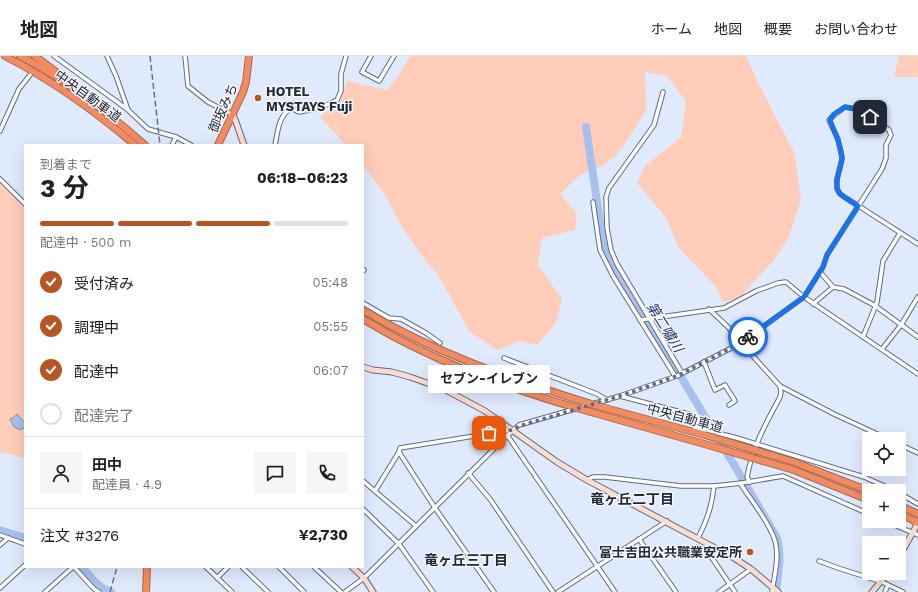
<!DOCTYPE html>
<html lang="ja">
<meta charset="utf-8">
<style>
:root{--surface:#fff;--page:#f6f6f6;--text:#222;--muted:#767676;--line:#e0e0e0;--accent:#b95423}
body{margin:0;font-family:"Work Sans","Noto Sans JP",sans-serif;background:var(--page);color:var(--text);height:100vh;display:flex;flex-direction:column;font-size:15px;white-space:nowrap}
*{box-sizing:border-box;margin:0}
p{font-size:13px;color:var(--muted)}
.icon{flex:none;width:22px;height:22px;fill:none;stroke:currentColor;stroke-width:2;stroke-linecap:round;stroke-linejoin:round}
.map{position:relative;flex:1;overflow:hidden}
.sheet{position:absolute;left:24px;top:88px;width:340px;height:424px;display:flex;flex-direction:column;background:var(--surface);border-radius:0px;box-shadow:0 4px 16px #0002}
.sheet>*{flex:none}
.fabs{position:absolute;left:862px;top:376px;display:grid;gap:8px}
.fabs a{display:grid;place-items:center;width:44px;height:44px;border-radius:0px;background:var(--surface);box-shadow:0 4px 16px #0002;font-size:20px}
.pin{position:absolute;display:grid;place-items:center;width:34px;height:34px;color:#fff;margin:-17px;border-radius:8px;box-shadow:0 2px 6px #0006}
.courier{position:absolute;display:grid;place-items:center;width:40px;height:40px;margin:-20px;border:3px solid #1a73e8;border-radius:50%;background:#fff;color:#222;box-shadow:0 1px 5px #0007}
.bubble{position:absolute;height:28px;border-radius:0px;background:var(--surface);box-shadow:0 4px 16px #0002;font-size:13px;font-weight:700;line-height:28px;text-align:center}
.overview em{font-style:normal;font-weight:700}
.overview div{display:flex;flex-direction:column-reverse}
.overview{display:flex;align-items:center;justify-content:space-between;height:68px;padding:0 16px}
h1{font-size:26px;font-weight:700;line-height:30px}
.bar{display:grid;grid-template-columns:repeat(4,1fr);gap:6px 4px;align-content:center;height:48px;padding:0 16px}
.bar i{height:5px;border-radius:3px;background:var(--line)}
.bar .on{background:var(--accent)}
.bar p{grid-column:span 4}
.line{display:flex;align-items:center;gap:10px;padding:0 16px;border-top:1px solid var(--line)}
.line div{flex:1}
.round{display:grid;place-items:center;flex:none;width:42px;height:42px;border-radius:0px;background:var(--page)}
ol{padding:0 16px;list-style:none}
li{display:flex;align-items:center;gap:12px;height:44px}
li p{margin-inline-start:auto}
li .icon{padding:4px;border-radius:50%;background:var(--accent);color:#fff;stroke-width:4}
li:last-child{color:var(--muted)}
li i{width:22px;height:22px;border:2px solid var(--line);border-radius:50%}
header{display:flex;align-items:center;gap:24px;box-sizing:border-box;height:56px;padding:0 20px;background:var(--surface);border-bottom:1px solid var(--line)}
header strong{font-size:19px}
nav{display:flex;gap:22px;margin-inline-start:auto;font-size:14px}
.map>svg:first-child{display:block}
.green{fill:#ffcdb9}
.water{fill:#a7c0ed;stroke:#7f93b6}
.lines{fill:none;stroke-linecap:round;stroke-linejoin:round}
.stream{stroke:#7f93b6;stroke-width:1.5}
.river{stroke:#a7c0ed;stroke-width:8}
.street-casing{stroke:#5e6c86;stroke-width:5.5}
.secondary-casing{stroke:#5e6c86;stroke-width:7}
.highway-casing{stroke:#a96952;stroke-width:8}
.street{stroke:#fff;stroke-width:3.5}
.secondary{stroke:#fbdcd0;stroke-width:5}
.highway{stroke:#f18c62;stroke-width:6}
.rail{stroke:#6a7180;stroke-width:1.5;stroke-dasharray:6 3;stroke-linecap:butt}
.highway-bridge-casing{stroke:#a96952;stroke-width:8;stroke-linecap:butt}
.highway-bridge{stroke:#f18c62;stroke-width:6}
.done{stroke:#656d7b;stroke-width:4;stroke-dasharray:0 7.2}
.route{stroke:#1a73e8;stroke-width:5}
.poi-dot{fill:#b95423;stroke:#f4f7fd;stroke-width:1.5}
.labels{text-anchor:middle;dominant-baseline:central;stroke-width:3;stroke-linejoin:round;paint-order:stroke}
.poi-label{font-size:13px;font-weight:bold;fill:#232935;stroke:#f4f7fd;text-anchor:start}
.street-label{font-size:13px;fill:#232935;stroke:#f4f7fd}
.water-label{font-size:14px;font-style:italic;fill:#1d386f;stroke:#f4f7fd}
.neighbourhood-label{font-size:14px;font-weight:bold;fill:#232935;stroke:#f4f7fd}
</style>
<header>
<strong>地図</strong>
<nav><a>ホーム</a><a>地図</a><a>概要</a><a>お問い合わせ</a></nav>
</header>
<div class="map">
<svg width="918" height="536" viewBox="0 0 918 536">
<rect width="100%" height="100%" fill="#e0eafd"/>
<g class="green">
<path d="M410,0H746L757,24L795,98L801,143L789,181L774,204L739,242L723,246L716,231L678,191L667,163L637,127L645,110L681,81L686,46L667,20L645,16L646,54L627,85L621,92L616,100L604,109L580,119L560,138L577,158L575,174L542,182L538,209L562,243L556,267L537,289L521,285L497,294L469,275L437,217L427,207L402,171L388,144L363,109V89H346L320,61L336,48L348,25L387,34L399,19Z"/>
<path d="M899,0H918V21H894Z"/>
<path d="M0,127L25,152V402L0,396Z"/>
</g>
<path class="water" d="M17,358L25,367V371L20,374L14,371L10,363L14,361Z"/>
<g class="lines">
<path class="stream" d="M24,372L25,374"/>
<g class="river">
<path d="M586,71L603,186L606,196L609,205L628,238L645,265L655,278L733,407L777,482C782,500 778,518 776,536"/>
<path d="M0,474L25,482"/>
<path d="M82,511C92,522 96,531 111,536"/>
</g>
<g class="street-casing">
<g id="street">
<path d="M54,0L127,53"/>
<path d="M107,0L116,20L128,54L148,73L176,81L172,89"/>
<path d="M185,0L188,30L208,46L233,59"/>
<path d="M371,0L362,16L379,25L394,0"/>
<path d="M663,36L654,69L609,132L606,141L607,172L611,194L617,208L682,317"/>
<path d="M0,75L19,33L30,19"/>
<path d="M176,81L191,89"/>
<path d="M275,89C278,75 278,61 291,52L299,56L315,53L329,48L337,44L341,35V18L346,0"/>
<path d="M0,123L25,148"/>
<path d="M593,146L600,194L613,220L675,320"/>
<path d="M363,215L364,214"/>
<path d="M820,216L833,231L844,233L874,249L918,281"/>
<path d="M363,247L389,262L401,263L426,277L440,287"/>
<path d="M813,248L833,231"/>
<path d="M709,253L728,271L741,287L780,330L834,358L888,383"/>
<path d="M640,264L724,252L756,235L778,227L786,226L804,241L918,318"/>
<path d="M863,281L877,246L883,205L900,177"/>
<path d="M882,293L901,269L918,241"/>
<path d="M504,302L597,338L607,344"/>
<path d="M704,306L715,334L725,329L735,345L729,349"/>
<path d="M620,340L692,359L694,361V371L737,382L864,421L896,435"/>
<path d="M507,379L615,536"/>
<path d="M899,388L918,397"/>
<path d="M468,417L490,443L553,536"/>
<path d="M587,424L593,421H605L681,430H714L742,427L783,420L869,458"/>
<path d="M363,425L416,470"/>
<path d="M750,426L747,421C752,392 766,367 780,341L781,336L780,330"/>
<path d="M740,427C750,443 773,471 776,489C779,504 774,521 772,536"/>
<path d="M375,435L399,396"/>
<path d="M899,437L918,448"/>
<path d="M363,453L399,488L433,536"/>
<path d="M885,465L918,479"/>
<path d="M0,479L25,488"/>
<path d="M698,482C707,464 712,450 714,430"/>
<path d="M639,483L676,536"/>
<path d="M708,488L707,491L708,496L735,536"/>
<path d="M0,489L8,482"/>
<path d="M819,505L838,512L882,526L903,536"/>
<path d="M74,511L94,533L99,536"/>
<path d="M206,511L232,536"/>
<path d="M242,511L268,536"/>
<path d="M279,511L304,536"/>
<path d="M314,511L341,536"/>
<path d="M217,522L228,511"/>
<path d="M0,532L25,509"/>
<path d="M45,536L73,511"/>
<path d="M345,536L364,522L513,374L519,369L620,340L677,320L741,287L804,241L823,211L827,199L882,113L886,102V89L891,79L889,74L861,54L845,51L834,59L829,64L838,83L842,102L837,123V133L840,138L918,188"/>
<path d="M494,536L435,452L399,396L400,392L511,374"/>
<path d="M558,536L667,465"/>
<path d="M719,536L751,513"/>
<path d="M885,536L888,529"/>
</g>
</g>
<g class="secondary-casing">
<g id="secondary">
<path d="M233,59L236,66L244,89"/>
<path d="M363,311L373,314L392,316L410,321L444,333L485,355L557,406L587,424L734,502L751,513L778,536"/>
<path d="M899,501L918,467"/>
<path d="M352,511L364,522L373,536"/>
<path d="M872,536L888,517"/>
</g>
</g>
<g class="highway-casing">
<g id="highway">
<path d="M5,0C52,24 95,55 135,89"/>
<path d="M20,0C66,23 107,56 145,89"/>
<path d="M35,0L72,28"/>
<path d="M218,89L243,36L246,26L249,0"/>
<path d="M363,254C433,296 510,323 588,347"/>
<path d="M363,263C428,303 500,329 573,351"/>
<path d="M605,352L705,379"/>
<path d="M591,356L708,389"/>
<path d="M899,449L918,458"/>
<path d="M899,457L918,467"/>
<path d="M146,536L147,511"/>
</g>
</g>
<use href="#street" class="street"/>
<use href="#secondary" class="secondary"/>
<use href="#highway" class="highway"/>
<g class="rail">
<path d="M150,0L160,89"/>
<path d="M110,536L117,511"/>
</g>
<g class="highway-bridge-casing">
<g id="highway-bridge">
<path d="M588,347L605,352"/>
<path d="M573,351L591,356"/>
<path d="M705,379L794,406L869,435"/>
<path d="M708,389L794,414L869,444"/>
</g>
</g>
<use href="#highway-bridge" class="highway-bridge"/>
</g>
<g class="lines">
<path class="done" d="M489,377L512,374L519,370L620,340L677,320L741,287L748,281"/>
<path class="route" d="M748,281L804,241L823,211L827,199L858,150C846,142 832,138 838,120C839,115 842,108 842,102C842,90 834,76 830,64L834,58L845,51L861,54L870,61"/>
</g>
<g class="poi-dot">
<circle cx="258" cy="42" r="4"/>
<circle cx="750" cy="496" r="4"/>
</g>
<g class="labels">
<g class="poi-label">
<text x="266" y="35">HOTEL<tspan x="266" dy="15">MYSTAYS Fuji</tspan></text>
<text x="742" y="496" text-anchor="end">富士吉田公共職業安定所</text>
</g>
<g class="street-label">
<text transform="translate(88 40) rotate(36)">中央自動車道</text>
<text transform="translate(223 52) rotate(-66)">御坂みち</text>
<text transform="translate(685 362) rotate(15)">中央自動車道</text>
</g>
<g class="water-label">
<text transform="translate(665 271) rotate(58)">第二嘯川</text>
</g>
<g class="neighbourhood-label">
<text x="632" y="443">竜ヶ丘二丁目</text>
<text x="466" y="504">竜ヶ丘三丁目</text>
</g>
</g>
</svg>
<div class="fabs">
<a><svg class="icon" aria-label="locate" viewBox="0 0 24 24"><circle cx="12" cy="12" r="6"/><path d="M12 2v4M12 18v4M2 12h4M18 12h4"/></svg></a>
<a>+</a>
<a>−</a>
</div>
<div class="pin" style="left:489px;top:377px;background:#ea580c"><svg class="icon" aria-label="bag" viewBox="0 0 24 24"><path d="M5 8h14l-1 12H6zM9 8a3 3 0 0 1 6 0"/></svg></div>
<div class="pin" style="left:870px;top:61px;background:#1f2937"><svg class="icon" aria-label="home" viewBox="0 0 24 24"><path d="M3 11l9-7 9 7M6 9v11h12V9"/></svg></div>
<div class="courier" style="left:748px;top:281px"><svg class="icon" aria-label="bike" viewBox="0 0 24 24"><circle cx="6" cy="16" r="4"/><circle cx="18" cy="16" r="4"/><path d="M6 16l4-8h5l3 8M10 8l3 8H6M13 5h3"/></svg></div>
<div class="bubble" style="left:428px;top:309px;width:122px">セブン-イレブン</div>
<section class="sheet">
<div class="overview"><div><h1>3 分</h1><p>到着まで</p></div><em>06:18–06:23</em></div>
<div class="bar"><i class="on"></i><i class="on"></i><i class="on"></i><i></i><p>配達中 · 500 m</p></div>
<ol>
<li><svg class="icon" aria-label="check" viewBox="0 0 24 24"><path d="M5 12l5 5 9-10"/></svg>受付済み<p>05:48</p></li>
<li><svg class="icon" aria-label="check" viewBox="0 0 24 24"><path d="M5 12l5 5 9-10"/></svg>調理中<p>05:55</p></li>
<li><svg class="icon" aria-label="check" viewBox="0 0 24 24"><path d="M5 12l5 5 9-10"/></svg>配達中<p>06:07</p></li>
<li><i></i>配達完了</li>
</ol>
<div class="line" style="height:72px"><a class="round"><svg class="icon" aria-label="person" viewBox="0 0 24 24"><circle cx="12" cy="8" r="4"/><path d="M4 21q1-7 8-7t8 7"/></svg></a><div><b>田中</b><p>配達員 · 4.9</p></div><a class="round"><svg class="icon" aria-label="chat" viewBox="0 0 24 24"><path d="M4 5h16v11H9l-5 4z"/></svg></a><a class="round"><svg class="icon" aria-label="phone" viewBox="0 0 24 24"><path d="M5 4h4l2 5-3 2q2 4 5 5l2-3 5 2v4C11 20 4 13 5 4z"/></svg></a></div>
<div class="line" style="height:52px"><div>注文 #3276</div><b>¥2,730</b></div>
</section>
</div>
